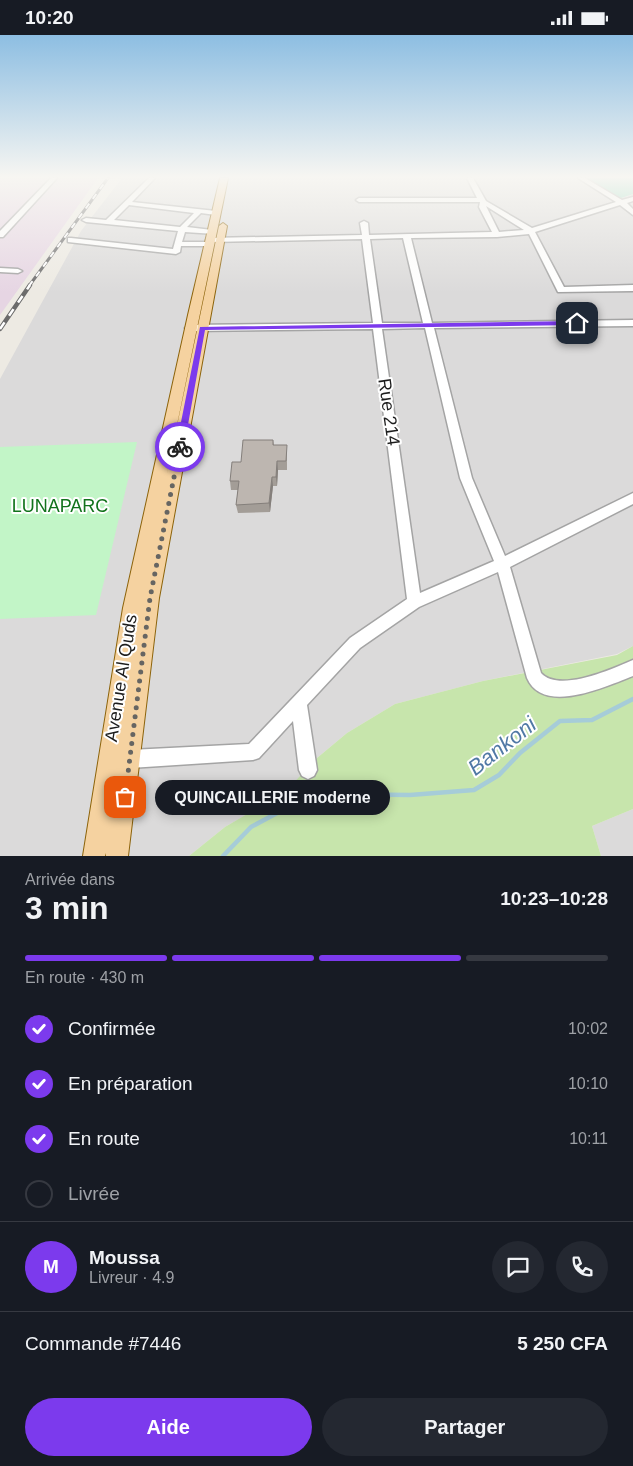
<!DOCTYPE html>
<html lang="fr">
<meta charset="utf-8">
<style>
:root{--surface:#171b24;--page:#242831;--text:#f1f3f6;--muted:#9ea1a6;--line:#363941;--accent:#7c3aed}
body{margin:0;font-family:Arial,sans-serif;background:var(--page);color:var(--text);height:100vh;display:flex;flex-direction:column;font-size:19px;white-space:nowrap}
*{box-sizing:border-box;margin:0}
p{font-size:16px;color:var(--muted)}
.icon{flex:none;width:28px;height:28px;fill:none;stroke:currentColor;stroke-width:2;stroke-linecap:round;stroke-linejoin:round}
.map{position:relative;height:821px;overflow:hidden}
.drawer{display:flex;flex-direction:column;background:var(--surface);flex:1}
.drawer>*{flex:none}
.pin{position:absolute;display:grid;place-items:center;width:42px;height:42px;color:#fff;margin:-21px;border-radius:10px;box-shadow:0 2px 8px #0006}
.courier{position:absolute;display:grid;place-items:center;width:50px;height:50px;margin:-25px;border:4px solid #7c3aed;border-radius:50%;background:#fff;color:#222;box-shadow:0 1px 6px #0007}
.bubble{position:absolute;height:35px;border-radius:18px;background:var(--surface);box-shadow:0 2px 12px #0003;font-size:16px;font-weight:700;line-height:35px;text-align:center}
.summary em{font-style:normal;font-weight:700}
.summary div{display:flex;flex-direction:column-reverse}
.summary{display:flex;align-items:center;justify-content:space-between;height:85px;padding:0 25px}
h1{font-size:32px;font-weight:700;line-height:38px}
.bar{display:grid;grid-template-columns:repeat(4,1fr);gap:8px 5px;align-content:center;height:60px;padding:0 25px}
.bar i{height:6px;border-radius:4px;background:var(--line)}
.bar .selected{background:var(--accent)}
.bar p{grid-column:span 4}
.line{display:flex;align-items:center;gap:12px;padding:0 25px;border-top:1px solid var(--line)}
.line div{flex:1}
.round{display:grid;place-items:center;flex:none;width:52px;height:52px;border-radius:26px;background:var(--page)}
ol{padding:0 25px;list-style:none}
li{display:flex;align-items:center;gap:15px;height:55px}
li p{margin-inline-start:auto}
li .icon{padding:5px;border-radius:50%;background:var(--accent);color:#fff;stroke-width:4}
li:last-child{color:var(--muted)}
li i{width:28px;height:28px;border:2px solid var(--line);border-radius:50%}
.cta{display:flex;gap:10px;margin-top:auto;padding:10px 25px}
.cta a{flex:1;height:58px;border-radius:30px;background:var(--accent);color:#fff;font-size:20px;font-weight:700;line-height:58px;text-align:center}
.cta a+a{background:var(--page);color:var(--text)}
.status{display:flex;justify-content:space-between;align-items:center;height:35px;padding:0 25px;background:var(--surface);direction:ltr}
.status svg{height:14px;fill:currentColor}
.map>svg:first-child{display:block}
.residential{fill:#dbdada}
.industrial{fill:#e6d5e3}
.grass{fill:#c7e5ac}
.park{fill:#c2f5c7}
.pitch{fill:#86d8b9}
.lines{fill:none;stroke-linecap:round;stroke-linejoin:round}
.stream{stroke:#a6ccd8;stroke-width:4.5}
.minor-casing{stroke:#a4a4a4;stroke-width:3}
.major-casing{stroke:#8c630a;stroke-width:2}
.minor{fill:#fff;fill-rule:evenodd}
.major{fill:#f5d2a0;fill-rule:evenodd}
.rail-far1-casing{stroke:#6b6b6b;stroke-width:3}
.rail-casing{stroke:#6b6b6b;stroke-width:4.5}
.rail-far1{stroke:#fff;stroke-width:2;stroke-dasharray:6;stroke-linecap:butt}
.rail{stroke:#fff;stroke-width:2.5;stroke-dasharray:8;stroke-linecap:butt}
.wall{fill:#a39d97}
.shaded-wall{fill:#847f7b}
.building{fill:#bdb6b0;stroke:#847f7b}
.route{fill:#7c3aed}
.done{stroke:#666562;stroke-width:5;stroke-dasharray:0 9}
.labels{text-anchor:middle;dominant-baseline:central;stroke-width:4;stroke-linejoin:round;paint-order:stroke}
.street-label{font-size:18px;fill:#1d1d1d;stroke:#fff}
.park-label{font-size:18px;fill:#12731c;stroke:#fff}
.near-water-label{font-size:22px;font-style:italic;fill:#5079a5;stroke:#fff}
</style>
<div class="status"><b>10:20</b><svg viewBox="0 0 49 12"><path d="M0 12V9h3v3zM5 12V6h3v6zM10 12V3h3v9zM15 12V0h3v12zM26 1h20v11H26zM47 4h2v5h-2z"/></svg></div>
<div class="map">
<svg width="633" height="821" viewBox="0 0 633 821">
<rect width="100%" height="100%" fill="#edeae3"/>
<g class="residential">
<path d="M122,143H633V611L617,619L483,646L395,669L347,698L317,723L287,756L225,792L189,821H0V344L81,196Z"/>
<path d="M633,774V821H601L592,791Z"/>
</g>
<path class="industrial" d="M0,143H98L0,280Z"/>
<path class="grass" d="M633,611V774L592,791L601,821H189L225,792L286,756L317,723L347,698L395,669L483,646L617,620Z"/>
<path class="park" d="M137,407L96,580L0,584V412Z"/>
<path class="pitch" d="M587,143H633V159L621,163L595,150Z"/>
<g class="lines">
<path class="stream" d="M223,821L251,792L305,763L330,759L410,760L474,755L499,740L520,718L560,686L592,685L633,664"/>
<g class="minor-casing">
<g id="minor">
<path d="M51,143H57L3,202H0V196Z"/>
<path d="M149,143H155L132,167L216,176L219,178L216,180L201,178L187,192L212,195H215V199L185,197L182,207H208L206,205L210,203L362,200L360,188L364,186L368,188L369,200L492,197L479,172L480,167H359L356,165L359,163H477L467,143H473L486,166L532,193L616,167L578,143H585L622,165L633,162V166L627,168L633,174V180L620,170L535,197L564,252L633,250V256L558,257L529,199L497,202L411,203L432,288L633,285V291L434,293L472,443L505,521L633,458V469L510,532L541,638C559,658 612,634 633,625V641C607,651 543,681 527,643L498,537L419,572L360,613L307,670L317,735L314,741L308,744L302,741L299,735L293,686L259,723L253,725L130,733L124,730L121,724L124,718L130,715L249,709L350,603L407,564L373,294L190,296L185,293L190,290L373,288L362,204L211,207L213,209L209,211H181L180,217L176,219L68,207V203H71L173,214L178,196L86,187L82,185L86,183L106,185ZM129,170L194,178L180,192L114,185ZM486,171L524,195L499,197ZM403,203L423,288H382L370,204ZM425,293L460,443L494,526L420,558L382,294Z"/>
<path d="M0,233L18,234L22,236L18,238L0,237Z"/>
</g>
</g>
<g class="major-casing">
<path id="major" d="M220,143H228L166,443L219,191L223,188L227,191L159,563L128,821H106V818L105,821H83L123,573L188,280Z"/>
</g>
<use href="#minor" class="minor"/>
<use href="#major" class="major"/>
<g class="rail-far1-casing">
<path id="rail-far1" d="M29,251L108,143"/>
</g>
<g class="rail-casing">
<path id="rail" d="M0,294L30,250"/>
</g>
<use href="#rail-far1" class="rail-far1"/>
<use href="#rail" class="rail"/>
</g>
<path class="wall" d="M273,405L274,410L287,419V435H278L277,451H273L270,477L238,478L236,470L238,455H231L230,446Z"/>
<g class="shaded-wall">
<path d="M277,426L278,435L277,451L276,442Z"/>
<path d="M272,442L273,451L270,477L269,468Z"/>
</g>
<path class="building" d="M243,405H273V410H287L286,426H277L276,442H272L269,468L236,470L239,446H230L232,427H241Z"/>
<linearGradient id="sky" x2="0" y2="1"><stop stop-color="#8dbee2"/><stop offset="0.55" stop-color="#f7f6f2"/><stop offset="1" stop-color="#f7f6f2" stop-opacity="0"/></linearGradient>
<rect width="633" height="258" fill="url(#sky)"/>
<path class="route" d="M577,286L580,287V290L205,295L184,412L180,415L176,412L200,292Z"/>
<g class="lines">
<path class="done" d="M125,762L150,563L180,412"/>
</g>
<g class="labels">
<g class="street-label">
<text transform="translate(389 377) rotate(82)">Rue 214</text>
<text transform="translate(121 643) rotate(-81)">Avenue Al Quds</text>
</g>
<g class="park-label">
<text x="60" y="471">LUNAPARC</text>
</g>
<g class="near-water-label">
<text transform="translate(502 711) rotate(-38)">Bankoni</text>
</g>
</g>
</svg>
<div class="pin" style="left:125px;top:762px;background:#ea580c"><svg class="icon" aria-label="bag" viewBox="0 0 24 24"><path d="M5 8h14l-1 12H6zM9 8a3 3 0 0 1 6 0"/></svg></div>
<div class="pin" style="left:577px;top:288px;background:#1f2937"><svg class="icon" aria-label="home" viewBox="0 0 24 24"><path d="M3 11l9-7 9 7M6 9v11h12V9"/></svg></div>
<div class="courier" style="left:180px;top:412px"><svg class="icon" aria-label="bike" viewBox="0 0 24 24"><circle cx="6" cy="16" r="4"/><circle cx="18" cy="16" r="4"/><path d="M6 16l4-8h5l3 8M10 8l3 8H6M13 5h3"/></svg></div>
<div class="bubble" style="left:155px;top:745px;width:235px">QUINCAILLERIE moderne</div>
</div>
<section class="drawer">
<div class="summary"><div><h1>3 min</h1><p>Arrivée dans</p></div><em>10:23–10:28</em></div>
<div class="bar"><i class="selected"></i><i class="selected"></i><i class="selected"></i><i></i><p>En route · 430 m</p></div>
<ol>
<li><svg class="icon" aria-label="check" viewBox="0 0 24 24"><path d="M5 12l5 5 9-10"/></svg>Confirmée<p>10:02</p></li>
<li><svg class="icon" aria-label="check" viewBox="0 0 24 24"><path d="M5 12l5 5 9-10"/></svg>En préparation<p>10:10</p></li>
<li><svg class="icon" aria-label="check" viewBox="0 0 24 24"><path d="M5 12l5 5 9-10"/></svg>En route<p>10:11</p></li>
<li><i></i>Livrée</li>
</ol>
<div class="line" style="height:90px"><b class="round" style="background:var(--accent);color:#fff">M</b><div><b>Moussa</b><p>Livreur · 4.9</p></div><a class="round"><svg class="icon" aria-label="chat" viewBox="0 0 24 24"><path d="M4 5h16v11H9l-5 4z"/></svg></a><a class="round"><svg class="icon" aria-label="phone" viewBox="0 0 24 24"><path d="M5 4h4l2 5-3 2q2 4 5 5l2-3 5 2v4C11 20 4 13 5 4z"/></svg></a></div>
<div class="line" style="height:65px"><div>Commande #7446</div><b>5 250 CFA</b></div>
<div class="cta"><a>Aide</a><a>Partager</a></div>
</section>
